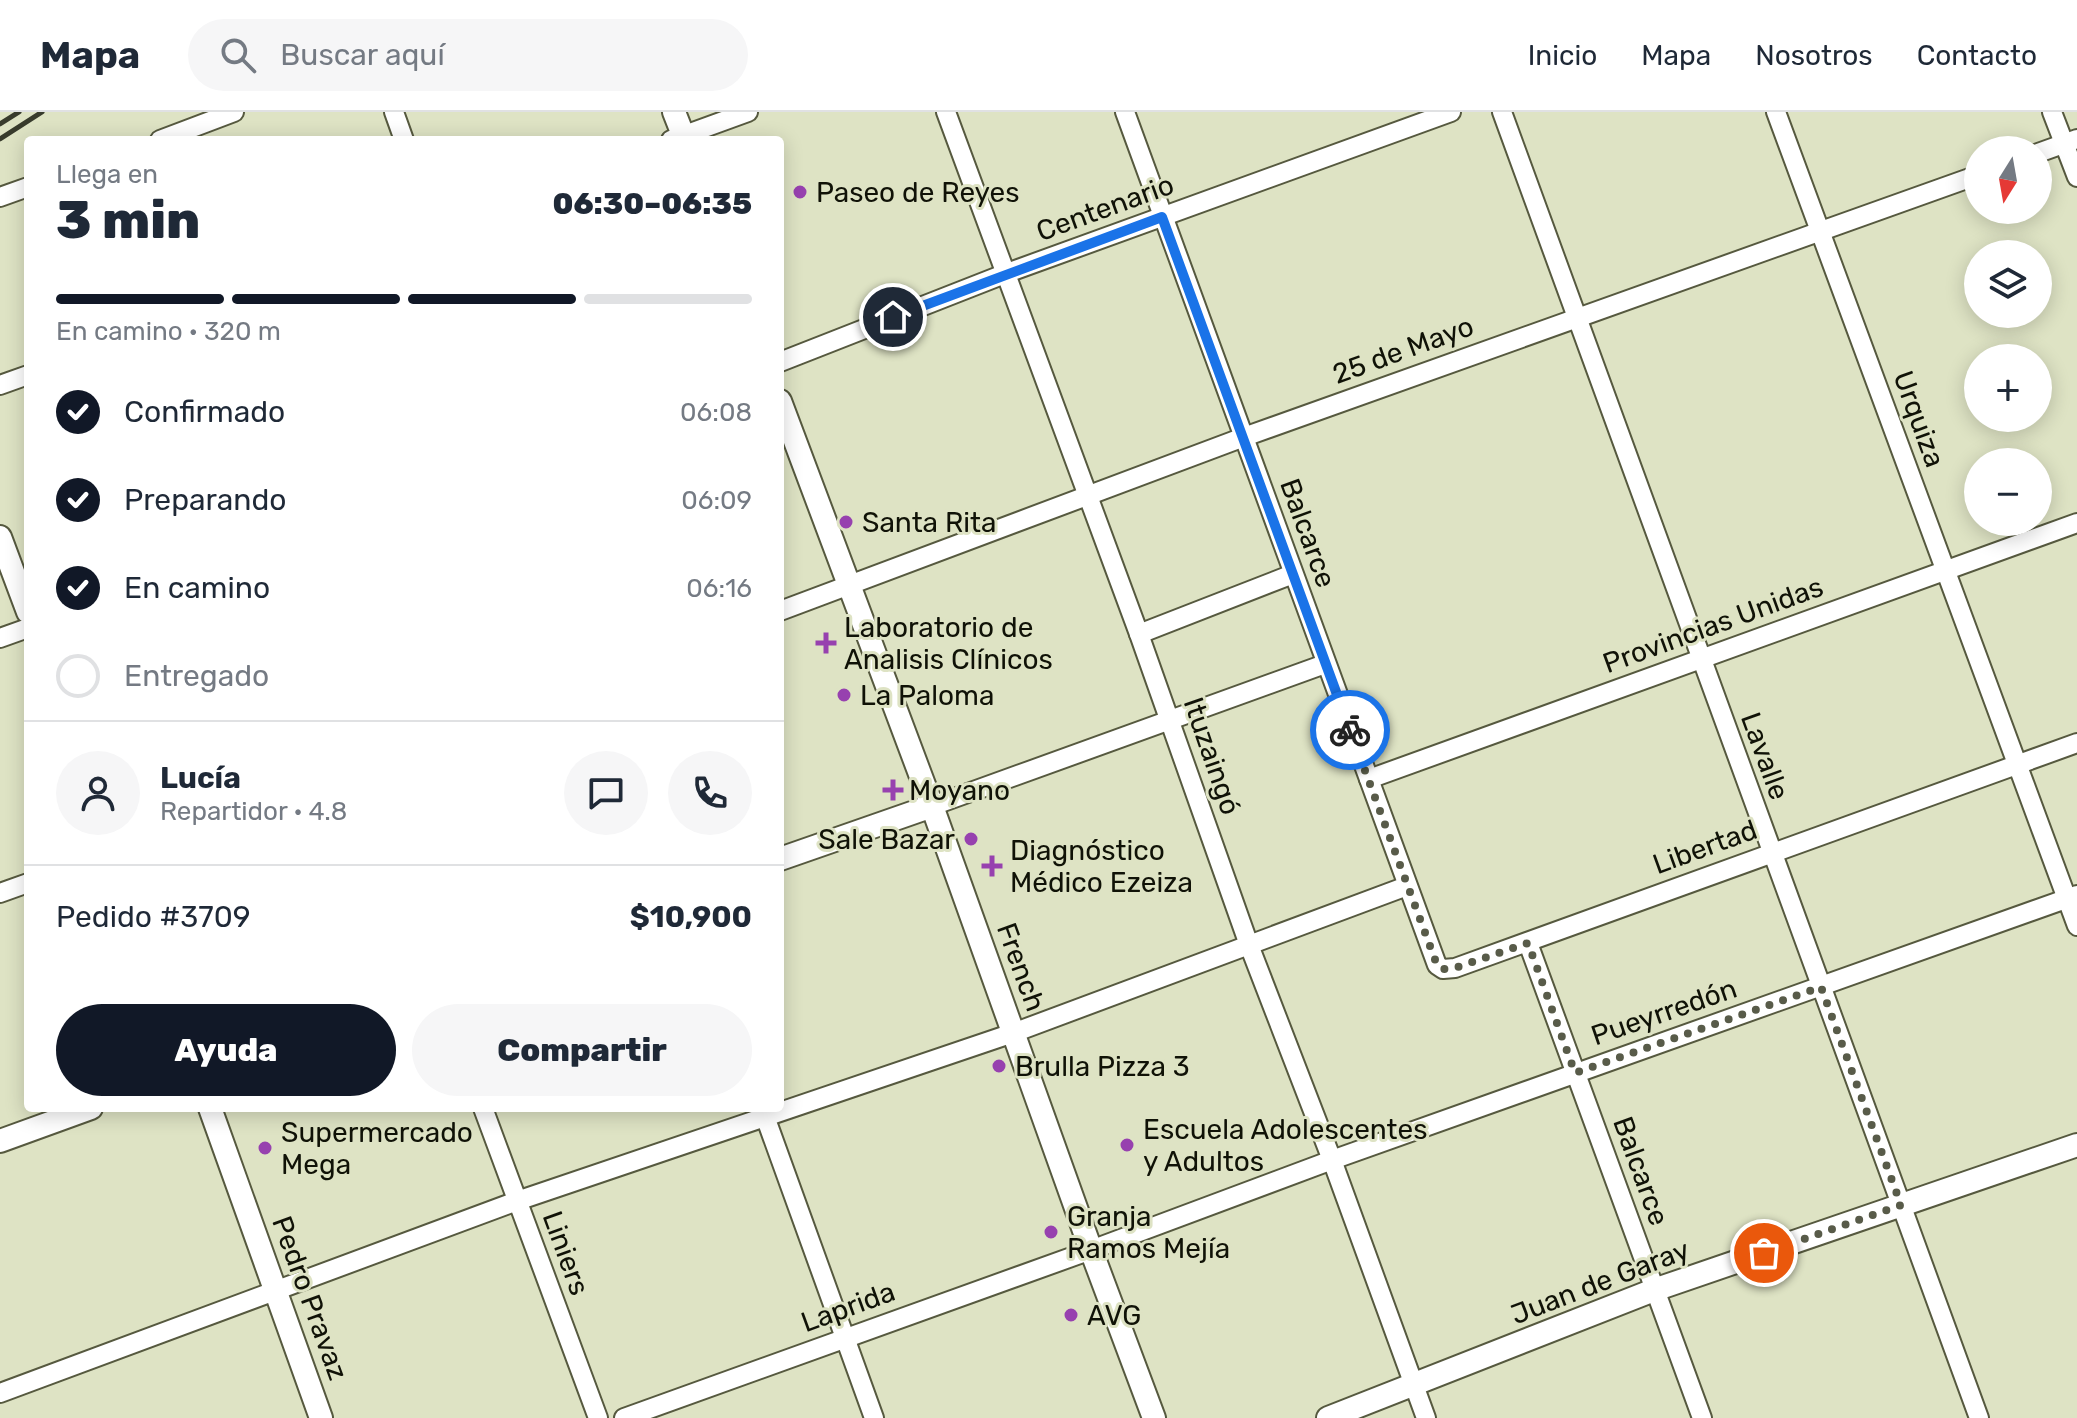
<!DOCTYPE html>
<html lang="es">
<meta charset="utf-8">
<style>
:root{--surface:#fff;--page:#f6f6f7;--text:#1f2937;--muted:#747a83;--line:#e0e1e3;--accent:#111827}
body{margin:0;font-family:Rubik,sans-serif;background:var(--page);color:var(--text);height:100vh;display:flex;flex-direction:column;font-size:30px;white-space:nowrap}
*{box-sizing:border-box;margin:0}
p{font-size:26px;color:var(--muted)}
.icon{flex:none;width:44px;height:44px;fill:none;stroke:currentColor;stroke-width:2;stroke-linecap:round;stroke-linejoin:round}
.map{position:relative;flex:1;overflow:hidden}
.details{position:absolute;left:24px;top:24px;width:760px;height:976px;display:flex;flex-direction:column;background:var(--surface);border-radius:8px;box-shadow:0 4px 20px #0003}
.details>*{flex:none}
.needle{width:52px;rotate:191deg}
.fabs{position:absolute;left:1964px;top:24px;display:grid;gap:16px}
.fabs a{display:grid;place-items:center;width:88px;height:88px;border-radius:50%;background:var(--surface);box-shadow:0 4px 20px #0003;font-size:40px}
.pin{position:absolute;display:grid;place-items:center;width:68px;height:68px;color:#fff;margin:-34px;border:4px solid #fff;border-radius:50%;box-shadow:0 2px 8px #0007}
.courier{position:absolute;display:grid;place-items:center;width:80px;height:80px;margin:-40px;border:6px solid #1a73e8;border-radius:50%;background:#fff;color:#222;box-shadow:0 2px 10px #0007}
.headline em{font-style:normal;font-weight:800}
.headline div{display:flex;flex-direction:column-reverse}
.headline{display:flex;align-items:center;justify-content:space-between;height:136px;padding:0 32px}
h1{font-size:52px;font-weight:800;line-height:60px}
.bar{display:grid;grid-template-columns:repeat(4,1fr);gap:12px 8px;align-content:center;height:96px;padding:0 32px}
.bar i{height:10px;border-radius:6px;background:var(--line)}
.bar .selected{background:var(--accent)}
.bar p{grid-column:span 4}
.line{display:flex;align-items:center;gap:20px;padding:0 32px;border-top:2px solid var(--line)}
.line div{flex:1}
.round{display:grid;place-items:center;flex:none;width:84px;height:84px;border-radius:42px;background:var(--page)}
ol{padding:0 32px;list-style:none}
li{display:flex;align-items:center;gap:24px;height:88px}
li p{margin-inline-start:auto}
li .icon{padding:8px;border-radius:50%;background:var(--accent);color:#fff;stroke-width:4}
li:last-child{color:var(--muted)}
li i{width:44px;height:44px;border:4px solid var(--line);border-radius:50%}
.button{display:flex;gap:16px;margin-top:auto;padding:16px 32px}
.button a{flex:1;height:92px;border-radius:48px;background:var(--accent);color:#fff;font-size:32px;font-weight:800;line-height:92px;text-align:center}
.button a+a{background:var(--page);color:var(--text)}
header{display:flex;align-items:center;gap:48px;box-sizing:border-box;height:112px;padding:0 40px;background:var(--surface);border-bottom:2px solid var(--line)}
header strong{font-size:38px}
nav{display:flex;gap:44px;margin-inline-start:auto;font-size:28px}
.search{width:560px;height:72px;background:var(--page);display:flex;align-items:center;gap:20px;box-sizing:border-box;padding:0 28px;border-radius:44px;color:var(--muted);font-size:30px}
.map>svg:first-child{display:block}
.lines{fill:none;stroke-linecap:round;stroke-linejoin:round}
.minor-casing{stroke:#56593f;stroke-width:22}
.tertiary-casing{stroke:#56593f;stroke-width:26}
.minor{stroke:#fff;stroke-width:18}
.tertiary{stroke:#fff;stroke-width:22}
.rail{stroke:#383b2c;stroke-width:5}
.done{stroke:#585b49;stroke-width:8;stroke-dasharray:0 14.4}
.route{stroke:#1a73e8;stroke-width:10}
.poi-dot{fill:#9741af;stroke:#dee3c4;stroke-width:3}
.labels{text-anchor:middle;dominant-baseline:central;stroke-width:6;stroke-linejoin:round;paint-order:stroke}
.poi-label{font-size:28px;fill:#101207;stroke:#dee3c4;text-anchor:start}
.street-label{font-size:28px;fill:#101207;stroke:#dee3c4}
</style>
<header>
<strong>Mapa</strong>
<div class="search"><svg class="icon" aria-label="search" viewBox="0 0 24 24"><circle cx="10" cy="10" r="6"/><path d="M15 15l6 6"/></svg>Buscar aquí</div>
<nav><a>Inicio</a><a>Mapa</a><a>Nosotros</a><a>Contacto</a></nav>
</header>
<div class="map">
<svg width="2077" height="1306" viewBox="0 0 2077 1306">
<rect width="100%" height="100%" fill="#dee3c4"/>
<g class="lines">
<g class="minor-casing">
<g id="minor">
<path d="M394,0L404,28"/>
<path d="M946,0L1139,522L1249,833L1332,1048L1426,1306"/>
<path d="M1125,0L1437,853L1443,857L1455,856L2077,631"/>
<path d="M1502,0L1979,1306"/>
<path d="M1776,0L2077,814"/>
<path d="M2052,0L2077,65"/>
<path d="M160,28L234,0"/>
<path d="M671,28L748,0"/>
<path d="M2038,41L2077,27"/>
<path d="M0,85L28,75"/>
<path d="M780,250L1007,161L1451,0"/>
<path d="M0,273L28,263"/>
<path d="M780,499L1244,325L1978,63"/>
<path d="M1139,522L1293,462"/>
<path d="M0,526L28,516"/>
<path d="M1369,667L2077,411"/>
<path d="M932,694L1325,552"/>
<path d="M0,781L28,771"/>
<path d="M1528,831L1702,1306"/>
<path d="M483,996L598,1306"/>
<path d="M762,996L874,1306"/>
<path d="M0,1281L517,1089L1013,921L1407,774"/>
<path d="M624,1306L1091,1138L1332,1048L2077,783"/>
</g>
</g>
<g class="tertiary-casing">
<g id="tertiary">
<path d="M674,0L685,28"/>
<path d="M780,289L932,694L1091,1138L1154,1306"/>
<path d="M0,425L28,500"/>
<path d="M780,747L932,694"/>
<path d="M210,996L321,1306"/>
<path d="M0,1029L91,996"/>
<path d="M1328,1306L1654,1178L2077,1033"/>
</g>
</g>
<use href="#minor" class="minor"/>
<use href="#tertiary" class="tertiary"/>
<g class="rail">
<path d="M0,12L19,0"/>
<path d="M0,27L42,0"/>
</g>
</g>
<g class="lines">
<path class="done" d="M1350,618L1437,853L1443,857L1455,856L1528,831L1575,961L1821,875L1901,1093L1764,1141"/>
<path class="route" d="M893,205L1162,105L1350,618"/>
</g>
<g class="poi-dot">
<circle cx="800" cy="80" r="8"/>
<circle cx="846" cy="410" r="8"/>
<path d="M822 519h8v8h8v8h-8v8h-8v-8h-8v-8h8z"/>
<circle cx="844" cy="583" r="8"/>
<path d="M889 666h8v8h8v8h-8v8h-8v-8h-8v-8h8z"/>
<circle cx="971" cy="727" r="8"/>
<path d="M988 742h8v8h8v8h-8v8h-8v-8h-8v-8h8z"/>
<circle cx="999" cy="954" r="8"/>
<circle cx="1127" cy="1033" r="8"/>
<circle cx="265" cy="1036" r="8"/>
<circle cx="1051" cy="1120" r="8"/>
<circle cx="1071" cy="1203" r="8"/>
</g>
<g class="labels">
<g class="poi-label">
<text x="816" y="80">Paseo de Reyes</text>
<text x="862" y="410">Santa Rita</text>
<text x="844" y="515">Laboratorio de<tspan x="844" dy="32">Analisis Clínicos</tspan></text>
<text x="860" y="583">La Paloma</text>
<text x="909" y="678">Moyano</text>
<text x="955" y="727" text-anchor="end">Sale Bazar</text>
<text x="1010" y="738">Diagnóstico<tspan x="1010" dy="32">Médico Ezeiza</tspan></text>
<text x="1015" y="954">Brulla Pizza 3</text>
<text x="1143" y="1017">Escuela Adolescentes<tspan x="1143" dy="32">y Adultos</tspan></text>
<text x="281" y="1020">Supermercado<tspan x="281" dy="32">Mega</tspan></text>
<text x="1067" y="1104">Granja<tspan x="1067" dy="32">Ramos Mejía</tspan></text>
<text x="1087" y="1203">AVG</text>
</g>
<g class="street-label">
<text transform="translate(1105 96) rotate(-20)">Centenario</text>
<text transform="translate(1403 238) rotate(-20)">25 de Mayo</text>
<text transform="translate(1919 307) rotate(70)">Urquiza</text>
<text transform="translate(1308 421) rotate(70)">Balcarce</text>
<text transform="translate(1713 513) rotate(-20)">Provincias Unidas</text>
<text transform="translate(1212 644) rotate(71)">Ituzaingó</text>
<text transform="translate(1765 644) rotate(70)">Lavalle</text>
<text transform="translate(1705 735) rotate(-20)">Libertad</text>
<text transform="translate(1021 855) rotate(70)">French</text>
<text transform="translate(1664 900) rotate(-19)">Pueyrredón</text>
<text transform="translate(1641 1059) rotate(70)">Balcarce</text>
<text transform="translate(566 1141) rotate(70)">Liniers</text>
<text transform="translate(1600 1170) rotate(-21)">Juan de Garay</text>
<text transform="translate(310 1186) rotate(70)">Pedro Pravaz</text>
<text transform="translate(848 1195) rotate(-20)">Laprida</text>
</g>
</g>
</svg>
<div class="fabs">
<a><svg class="needle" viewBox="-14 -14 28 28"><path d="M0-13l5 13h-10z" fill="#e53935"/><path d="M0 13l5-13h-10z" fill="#747a83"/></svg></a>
<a><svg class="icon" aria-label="layers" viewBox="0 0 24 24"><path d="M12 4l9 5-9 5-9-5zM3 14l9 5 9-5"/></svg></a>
<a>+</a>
<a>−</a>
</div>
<div class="pin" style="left:1764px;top:1141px;background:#ea580c"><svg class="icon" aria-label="bag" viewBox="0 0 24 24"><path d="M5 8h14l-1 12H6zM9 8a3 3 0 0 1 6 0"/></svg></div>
<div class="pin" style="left:893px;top:205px;background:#1f2937"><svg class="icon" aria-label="home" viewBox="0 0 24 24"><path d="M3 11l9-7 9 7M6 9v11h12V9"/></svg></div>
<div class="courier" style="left:1350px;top:618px"><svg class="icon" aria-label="bike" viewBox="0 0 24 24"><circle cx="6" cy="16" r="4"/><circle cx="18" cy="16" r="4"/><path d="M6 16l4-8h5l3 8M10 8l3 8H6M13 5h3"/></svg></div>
<section class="details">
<div class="headline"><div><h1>3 min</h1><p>Llega en</p></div><em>06:30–06:35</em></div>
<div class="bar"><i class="selected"></i><i class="selected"></i><i class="selected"></i><i></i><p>En camino · 320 m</p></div>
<ol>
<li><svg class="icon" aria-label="check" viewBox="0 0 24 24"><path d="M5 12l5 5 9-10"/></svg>Confirmado<p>06:08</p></li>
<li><svg class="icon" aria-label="check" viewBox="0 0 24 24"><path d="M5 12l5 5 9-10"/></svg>Preparando<p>06:09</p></li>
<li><svg class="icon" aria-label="check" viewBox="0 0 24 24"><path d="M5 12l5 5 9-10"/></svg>En camino<p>06:16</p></li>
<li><i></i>Entregado</li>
</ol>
<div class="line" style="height:144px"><a class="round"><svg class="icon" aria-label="person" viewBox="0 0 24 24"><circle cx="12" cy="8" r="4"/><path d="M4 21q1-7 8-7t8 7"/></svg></a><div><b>Lucía</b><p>Repartidor · 4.8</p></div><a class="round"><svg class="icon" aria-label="chat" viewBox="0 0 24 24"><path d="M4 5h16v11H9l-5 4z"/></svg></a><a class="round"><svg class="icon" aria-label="phone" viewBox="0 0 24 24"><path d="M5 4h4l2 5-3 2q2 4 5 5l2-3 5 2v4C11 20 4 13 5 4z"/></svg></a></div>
<div class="line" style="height:104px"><div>Pedido #3709</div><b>$10,900</b></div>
<div class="button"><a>Ayuda</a><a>Compartir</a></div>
</section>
</div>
